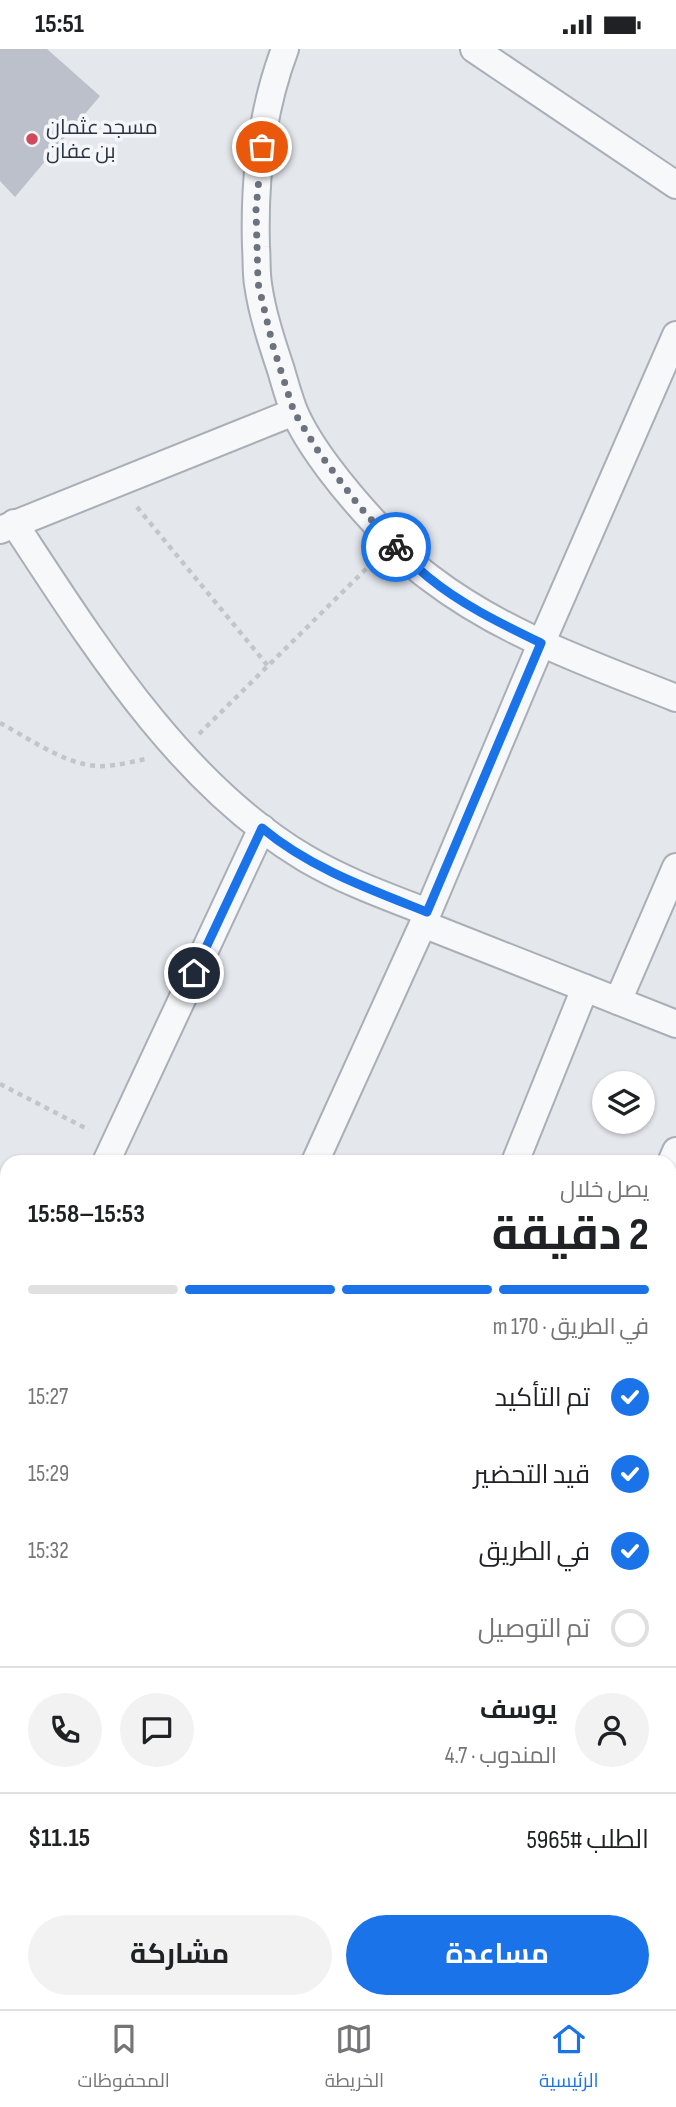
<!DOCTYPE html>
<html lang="ar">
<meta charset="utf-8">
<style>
:root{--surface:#fff;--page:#f2f2f2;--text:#202124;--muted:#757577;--line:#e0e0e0;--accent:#1a73e8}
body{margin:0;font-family:"Sofia Sans Condensed",Cairo,sans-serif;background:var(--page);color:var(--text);direction:rtl;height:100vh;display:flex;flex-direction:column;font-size:26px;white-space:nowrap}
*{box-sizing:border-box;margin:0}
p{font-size:23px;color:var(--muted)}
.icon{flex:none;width:38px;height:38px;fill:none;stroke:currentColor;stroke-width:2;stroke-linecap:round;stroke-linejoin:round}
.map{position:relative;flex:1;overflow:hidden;direction:ltr}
.details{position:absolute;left:0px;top:1106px;width:677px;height:854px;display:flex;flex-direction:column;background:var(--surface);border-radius:21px 21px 0 0;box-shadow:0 2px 5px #0004;direction:rtl}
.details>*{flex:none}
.tools{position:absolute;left:592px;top:1022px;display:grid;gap:14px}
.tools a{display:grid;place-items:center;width:63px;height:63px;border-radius:50%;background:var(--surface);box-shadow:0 2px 5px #0004;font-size:35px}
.pin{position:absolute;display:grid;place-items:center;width:60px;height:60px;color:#fff;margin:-30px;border:4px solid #fff;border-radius:50%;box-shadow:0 2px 7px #0007}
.courier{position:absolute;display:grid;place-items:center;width:70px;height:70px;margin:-35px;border:5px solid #1a73e8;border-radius:50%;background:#fff;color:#222;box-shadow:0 2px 9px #0007}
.summary em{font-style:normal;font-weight:700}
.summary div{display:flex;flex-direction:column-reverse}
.summary{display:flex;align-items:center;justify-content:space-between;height:119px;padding:0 28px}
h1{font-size:46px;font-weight:700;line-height:52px}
.bar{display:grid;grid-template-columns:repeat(4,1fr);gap:10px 7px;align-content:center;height:84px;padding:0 28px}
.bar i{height:9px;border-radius:5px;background:var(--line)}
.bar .on{background:var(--accent)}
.bar p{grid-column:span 4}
.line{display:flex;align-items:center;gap:18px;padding:0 28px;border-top:2px solid var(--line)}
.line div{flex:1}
.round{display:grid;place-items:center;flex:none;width:74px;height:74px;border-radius:37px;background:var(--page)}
ol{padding:0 28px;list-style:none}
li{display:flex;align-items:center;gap:21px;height:77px}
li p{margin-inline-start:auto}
li .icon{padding:7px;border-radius:50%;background:var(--accent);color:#fff;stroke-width:4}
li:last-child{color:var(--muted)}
li i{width:38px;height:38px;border:4px solid var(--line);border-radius:50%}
.cta{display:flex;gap:14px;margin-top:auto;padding:14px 28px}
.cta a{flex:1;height:80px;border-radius:42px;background:var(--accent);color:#fff;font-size:28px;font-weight:700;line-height:80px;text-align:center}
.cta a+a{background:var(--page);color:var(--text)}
.status{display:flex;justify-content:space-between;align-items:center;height:49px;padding:0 35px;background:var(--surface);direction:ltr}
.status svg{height:19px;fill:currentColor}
.tab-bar{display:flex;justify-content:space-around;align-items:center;height:98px;border-top:2px solid var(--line);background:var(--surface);font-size:19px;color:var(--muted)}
.tab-bar a{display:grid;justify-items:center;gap:4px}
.tab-bar .on{color:var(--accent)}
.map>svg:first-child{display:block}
.building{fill:#bbc0ca}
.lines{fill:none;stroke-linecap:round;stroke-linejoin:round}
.street-casing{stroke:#a9aeb7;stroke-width:30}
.path{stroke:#c2c5cb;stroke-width:4.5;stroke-dasharray:5 5;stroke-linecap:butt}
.street{stroke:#f7f8fa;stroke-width:26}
.done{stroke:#6c737f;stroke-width:7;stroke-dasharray:0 12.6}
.route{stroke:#1a73e8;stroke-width:9}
.poi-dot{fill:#d1495b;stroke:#f4f6f9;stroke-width:2.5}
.labels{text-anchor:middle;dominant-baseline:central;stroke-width:7;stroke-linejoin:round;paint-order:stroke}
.poi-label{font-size:21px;fill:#2b3445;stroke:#f4f6f9;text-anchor:start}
</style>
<div class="status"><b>15:51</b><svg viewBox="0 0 49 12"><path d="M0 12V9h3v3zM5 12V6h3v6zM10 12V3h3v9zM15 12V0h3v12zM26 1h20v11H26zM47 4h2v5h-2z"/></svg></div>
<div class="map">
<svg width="676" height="1960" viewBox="0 0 676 1960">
<rect width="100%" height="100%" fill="#e4e7ec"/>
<path class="building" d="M0,0H47L100,47L15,148L0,132Z"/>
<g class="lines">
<g class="street-casing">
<g id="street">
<path d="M285,0C262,61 254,132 256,198C257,210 256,223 258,235C262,264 272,294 281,321C285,335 289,349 294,362C309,398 347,444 374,473C391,493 409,514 430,529C503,585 591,615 676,649"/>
<path d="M474,0L676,136"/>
<path d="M14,474C93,594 179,734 305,809C344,832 386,847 427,863"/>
<path d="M0,481L294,363"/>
<path d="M423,875L676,975"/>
<path d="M618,952L676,818"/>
<path d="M106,1113L262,779"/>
<path d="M315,1113L423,875L541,595L676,286"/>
<path d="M515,1113L585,939"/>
<path d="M670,1116L676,1102"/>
<path d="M0,1257L7,1260"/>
<path d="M0,1472L7,1475"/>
<path d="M670,1758L676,1761"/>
<path d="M0,1851L7,1834"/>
</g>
</g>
<g class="path">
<path d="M137,458L268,617"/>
<path d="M0,674C29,689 62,714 96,717C113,718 130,713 146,710"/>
<path d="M199,685L372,514"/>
<path d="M0,1035L89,1081"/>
<path d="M670,1294L676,1296"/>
<path d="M670,1551L676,1554"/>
<path d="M670,1887L676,1884"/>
<path d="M558,1953L574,1960"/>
<path d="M151,1960L154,1953"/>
<path d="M302,1960L305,1953"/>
<path d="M586,1960L589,1953"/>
</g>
<use href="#street" class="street"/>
</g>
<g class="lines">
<path class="done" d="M262,98L256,160L258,234L273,297L294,363L320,405L359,457L396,498"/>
<path class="route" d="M194,924L262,779C310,819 369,840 427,863L541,594C502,575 462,556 428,528C417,519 407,508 396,498"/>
</g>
<circle class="poi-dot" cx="32" cy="90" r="7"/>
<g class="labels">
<g class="poi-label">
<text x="46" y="78">مسجد عثمان<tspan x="46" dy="24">بن عفان</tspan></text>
</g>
</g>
</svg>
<div class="tools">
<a><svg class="icon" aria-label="layers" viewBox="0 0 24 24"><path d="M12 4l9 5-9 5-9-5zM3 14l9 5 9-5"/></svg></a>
</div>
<div class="pin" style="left:262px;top:98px;background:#ea580c"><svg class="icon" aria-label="bag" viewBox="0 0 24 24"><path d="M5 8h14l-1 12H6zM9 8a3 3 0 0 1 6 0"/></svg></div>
<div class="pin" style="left:194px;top:924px;background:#1f2937"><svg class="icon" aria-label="home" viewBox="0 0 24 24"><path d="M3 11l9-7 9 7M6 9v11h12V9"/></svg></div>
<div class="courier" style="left:396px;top:498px"><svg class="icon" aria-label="bike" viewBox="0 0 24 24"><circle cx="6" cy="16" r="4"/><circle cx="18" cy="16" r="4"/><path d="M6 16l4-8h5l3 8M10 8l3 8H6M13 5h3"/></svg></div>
<section class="details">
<div class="summary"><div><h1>2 دقيقة</h1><p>يصل خلال</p></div><em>15:53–15:58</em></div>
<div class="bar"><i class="on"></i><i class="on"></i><i class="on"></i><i></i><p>في الطريق · 170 m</p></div>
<ol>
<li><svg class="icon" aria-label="check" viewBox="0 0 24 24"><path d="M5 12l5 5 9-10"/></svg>تم التأكيد<p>15:27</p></li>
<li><svg class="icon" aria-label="check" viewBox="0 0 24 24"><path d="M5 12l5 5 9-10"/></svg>قيد التحضير<p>15:29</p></li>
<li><svg class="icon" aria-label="check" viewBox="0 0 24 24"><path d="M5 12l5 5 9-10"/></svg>في الطريق<p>15:32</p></li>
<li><i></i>تم التوصيل</li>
</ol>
<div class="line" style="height:126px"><a class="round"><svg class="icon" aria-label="person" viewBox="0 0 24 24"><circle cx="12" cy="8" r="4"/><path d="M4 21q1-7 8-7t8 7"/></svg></a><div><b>يوسف</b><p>المندوب · 4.7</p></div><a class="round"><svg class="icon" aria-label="chat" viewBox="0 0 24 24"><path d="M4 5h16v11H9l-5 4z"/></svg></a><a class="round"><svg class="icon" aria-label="phone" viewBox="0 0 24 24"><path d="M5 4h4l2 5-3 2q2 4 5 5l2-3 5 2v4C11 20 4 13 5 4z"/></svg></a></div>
<div class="line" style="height:91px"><div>الطلب #5965</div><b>$11.15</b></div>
<div class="cta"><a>مساعدة</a><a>مشاركة</a></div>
</section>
</div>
<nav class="tab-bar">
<a class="on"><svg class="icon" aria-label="home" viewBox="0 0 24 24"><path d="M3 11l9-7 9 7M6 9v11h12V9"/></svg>الرئيسية</a>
<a><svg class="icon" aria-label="map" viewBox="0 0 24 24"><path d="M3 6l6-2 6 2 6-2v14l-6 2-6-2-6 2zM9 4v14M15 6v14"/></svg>الخريطة</a>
<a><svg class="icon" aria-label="saved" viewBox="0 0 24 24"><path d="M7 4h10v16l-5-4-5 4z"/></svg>المحفوظات</a>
</nav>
